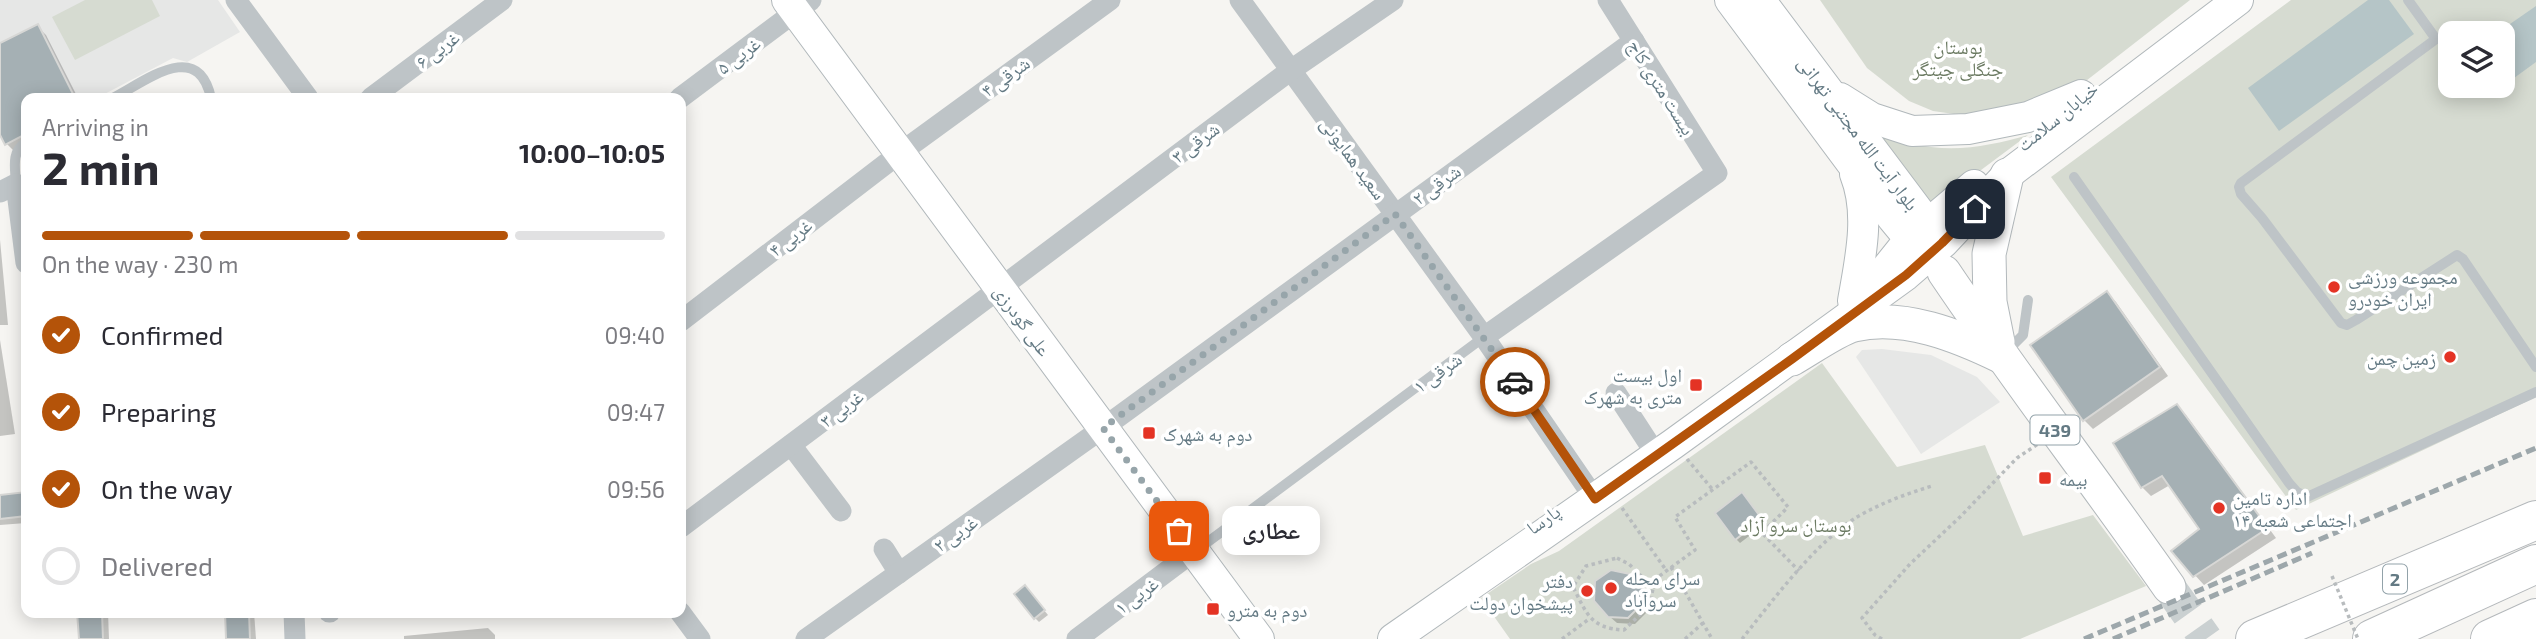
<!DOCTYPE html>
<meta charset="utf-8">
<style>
:root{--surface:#fff;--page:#f2f2f3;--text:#2b2b33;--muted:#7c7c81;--line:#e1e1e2;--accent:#b45309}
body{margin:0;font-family:"Exo 2","Noto Naskh Arabic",sans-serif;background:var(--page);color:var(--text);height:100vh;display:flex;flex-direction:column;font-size:26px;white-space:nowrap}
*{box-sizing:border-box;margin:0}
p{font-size:23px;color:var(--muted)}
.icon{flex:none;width:38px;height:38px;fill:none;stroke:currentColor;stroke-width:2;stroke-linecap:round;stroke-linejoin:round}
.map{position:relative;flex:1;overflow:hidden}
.sheet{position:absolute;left:21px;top:93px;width:665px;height:525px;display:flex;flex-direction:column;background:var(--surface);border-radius:14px;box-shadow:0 4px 18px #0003}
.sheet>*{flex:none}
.fabs{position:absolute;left:2438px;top:21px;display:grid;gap:14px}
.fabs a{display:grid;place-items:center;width:77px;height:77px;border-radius:14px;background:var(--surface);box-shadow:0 4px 18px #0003;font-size:35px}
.pin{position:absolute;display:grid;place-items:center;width:60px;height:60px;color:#fff;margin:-30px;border-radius:14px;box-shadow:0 4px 10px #0006}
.courier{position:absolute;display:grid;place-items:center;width:70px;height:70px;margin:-35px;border:5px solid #b45309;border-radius:50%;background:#fff;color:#222;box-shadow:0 2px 9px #0007}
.bubble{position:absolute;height:49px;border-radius:14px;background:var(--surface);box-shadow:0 4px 18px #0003;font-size:23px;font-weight:700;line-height:49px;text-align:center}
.head em{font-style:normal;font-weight:700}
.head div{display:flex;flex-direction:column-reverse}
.head{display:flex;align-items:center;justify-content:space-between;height:119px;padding:0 21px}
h1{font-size:46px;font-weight:700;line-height:52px}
.bar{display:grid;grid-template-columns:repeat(4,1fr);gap:10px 7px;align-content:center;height:84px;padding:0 21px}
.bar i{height:9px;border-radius:5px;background:var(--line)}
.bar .current{background:var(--accent)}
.bar p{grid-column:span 4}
ol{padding:0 21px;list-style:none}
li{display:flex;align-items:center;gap:21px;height:77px}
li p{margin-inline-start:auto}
li .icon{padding:7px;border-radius:50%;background:var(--accent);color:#fff;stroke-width:4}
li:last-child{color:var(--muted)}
li i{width:38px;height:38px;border:4px solid var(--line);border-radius:50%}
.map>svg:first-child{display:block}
.built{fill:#e6e7e6}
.green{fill:#d6dbd1;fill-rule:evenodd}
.water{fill:#b5c5c7}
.shadow{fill:#0003}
.building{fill:#a5b0b4;stroke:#d7d7d5;stroke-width:2}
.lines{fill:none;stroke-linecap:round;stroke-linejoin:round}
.primary-tunnel{stroke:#cad0d1;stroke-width:33;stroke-dasharray:33 17;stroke-linecap:butt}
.secondary-casing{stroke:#b1b8bb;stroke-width:32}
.primary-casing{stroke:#b2b8bb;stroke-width:35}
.highway-casing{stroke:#b4b8bb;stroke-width:40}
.path{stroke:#b8bcbe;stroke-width:3.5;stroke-dasharray:3.5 3.5;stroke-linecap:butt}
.lane{stroke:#bec4c7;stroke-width:10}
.street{stroke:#bec4c7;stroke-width:21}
.secondary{stroke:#fff;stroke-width:30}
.primary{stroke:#fff;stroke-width:33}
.highway{stroke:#fff;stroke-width:38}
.rail{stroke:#9da7ab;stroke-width:5;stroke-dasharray:10 5;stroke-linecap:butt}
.path-bridge{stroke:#b8bcbe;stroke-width:3.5;stroke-dasharray:3.5 3.5;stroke-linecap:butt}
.done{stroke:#97a5aa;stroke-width:7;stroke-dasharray:0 12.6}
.route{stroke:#b45309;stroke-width:9}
.poi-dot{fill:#e43324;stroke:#fff;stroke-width:2.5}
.labels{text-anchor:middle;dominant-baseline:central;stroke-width:7;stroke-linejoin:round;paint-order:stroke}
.shield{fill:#fff;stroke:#92a2a9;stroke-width:2}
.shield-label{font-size:18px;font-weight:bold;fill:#647a84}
.park-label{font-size:19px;fill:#6c7b63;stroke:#fff}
.street-label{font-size:19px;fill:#647a84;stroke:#fff}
.poi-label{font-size:19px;fill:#647a84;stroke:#fff;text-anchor:start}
</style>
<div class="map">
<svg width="2536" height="639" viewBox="0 0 2536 639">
<rect width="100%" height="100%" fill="#f6f5f2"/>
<g class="built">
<path d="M0,0H218L240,32L187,62L173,58L97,98H75L38,24L0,43Z"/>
<path d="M1882,349L1931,355L1977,377L2000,402L1921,454L1856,357L1862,350Z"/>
</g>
<g class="green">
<path d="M85,0H152L160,16L75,60L52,17Z"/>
<path d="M1820,0H2190L2073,91L2022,108L1961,115L1933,111L1909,101L1867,68Z"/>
<path d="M2291,0H2536V397L2296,510L2051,177ZM2450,33H2502V86H2450Z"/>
<path d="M1858,117C1875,125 1893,139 1911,143C1951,154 1990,146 2028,135L1930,208Z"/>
<path d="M1822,363L1897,467L1985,445L2023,536L2093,515L2146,586L2020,639H1510L1481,598L1531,564L1559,551Z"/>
</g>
<g class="water">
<path d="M2368,0H2389L2414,34L2279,131L2248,88Z"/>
<path d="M2536,6V62L2499,89L2497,86H2502V33H2497Z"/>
</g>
<g class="shadow">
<path d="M37,26L46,35L78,98H26V148L16,153L7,144L0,131V45Z"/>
<path d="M0,240L8,325H0Z"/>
<path d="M2107,293L2116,302L2168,376L2093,429L2084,420Z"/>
<path d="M0,340L15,434L0,436Z"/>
<path d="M2177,406L2186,415L2276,538L2204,585L2173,551L2201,529L2170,485L2151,496L2142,487L2115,444Z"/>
<path d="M26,494V523L0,525V497Z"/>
<path d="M1746,499L1765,524L1740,543L1736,539Z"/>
<path d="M1630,576L1649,594L1646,613L1635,624L1617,623L1609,616Z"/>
<path d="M1029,592L1048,615L1039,622L1035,618Z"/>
<path d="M79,612H108L109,639H80Z"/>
<path d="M226,612H254L256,639H228Z"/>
<path d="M488,628L495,635V639H404V636Z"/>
</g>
<g class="building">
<path d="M38,24L75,98H26V134L5,145L0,135V43Z"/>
<path d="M2107,291L2160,367L2083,421L2030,345Z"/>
<path d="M2177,404L2268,528L2193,577L2171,551L2199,529L2162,476L2141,488L2113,443Z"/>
<path d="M26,492V516L0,519V495Z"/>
<path d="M1742,492L1762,519L1735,540L1715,513Z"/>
<path d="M1611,570L1630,574L1643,585L1640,606L1628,618L1608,617L1594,601L1595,581Z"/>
<path d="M1025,585L1045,610L1034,619L1014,594Z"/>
<path d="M77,612H102L103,639H79Z"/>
<path d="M225,612H249L250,639H226Z"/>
</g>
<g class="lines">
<path class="primary-tunnel" d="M2169,587L2206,639"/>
<g class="secondary-casing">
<g id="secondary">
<path d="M787,0L1259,639"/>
<path d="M1730,0L1893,219L1922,254"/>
<path d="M1760,0L1941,241"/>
<path d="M1840,98L1872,118L1912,131L1968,129L2028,117L2081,95"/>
<path d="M1873,285L1909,240L1974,185"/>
<path d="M1853,301C1860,260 1871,214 1855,174"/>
<path d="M1393,639L1673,444L1906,275L1943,243L2007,175L2238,0"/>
</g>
</g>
<g class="primary-casing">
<g id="primary">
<path d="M1944,272C2016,379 2095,481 2169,587"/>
<path d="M1998,342L1990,302L1989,254L2007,175"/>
<path d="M1792,359C1808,350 1838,329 1854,325C1903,313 1959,336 2002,357"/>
</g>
</g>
<g class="highway-casing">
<g id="highway">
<path d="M2255,639L2536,520"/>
<path d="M2372,639L2536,564"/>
<path d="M2490,639L2536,618"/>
</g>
</g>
<g class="path">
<path d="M1687,459L1713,490"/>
<path d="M1622,508L1666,570"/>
<path d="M1617,558L1629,564L1653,588L1650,605L1624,630C1590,628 1587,614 1573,587L1586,566Z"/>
<path d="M1671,567L1712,639"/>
<path d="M1653,588L1658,577L1695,550L1675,517L1751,462L1788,507L1762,533L1799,571"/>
<path d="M1562,639L1589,619"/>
<path d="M1685,639L1703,623"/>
<path d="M1742,639C1773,600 1815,543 1857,517C1881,503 1906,494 1932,486"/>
<path d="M1882,639L1875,635L1862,618L1910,564L1960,517L2017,458L2038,444"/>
</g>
<g class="lane">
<path d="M2408,0L2436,39L2241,183L2239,187L2241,194L2262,218L2341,323L2347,325L2356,320L2457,255L2463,259L2536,367"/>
<path d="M113,98C146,81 198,38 211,98"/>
<path d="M2074,177L2289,483L2297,492L2307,497L2536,392"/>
<path d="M16,184C15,167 11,152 26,142"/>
<path d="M2006,352L2023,335L2028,300"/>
<path d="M1197,550L1484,337"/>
</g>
<g class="street">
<path d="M236,0L308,98"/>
<path d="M1240,0L1484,337L1595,499"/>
<path d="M371,98L502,0"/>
<path d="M680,98L811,0"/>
<path d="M0,192L16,184L26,263"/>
<path d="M681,321L900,153L1110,0"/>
<path d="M1484,337L1717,173L1608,0"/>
<path d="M1616,393L1657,456"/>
<path d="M791,445L841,511"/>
<path d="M681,527L1291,70L1393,0"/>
<path d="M884,549L899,573"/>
<path d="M294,612L295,639"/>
<path d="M329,612H330"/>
<path d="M680,612L700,639"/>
<path d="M806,639L1103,428L1634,41"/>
<path d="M1077,639L1194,551"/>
</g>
<use href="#secondary" class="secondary"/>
<use href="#primary" class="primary"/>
<use href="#highway" class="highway"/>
<g class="rail">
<path d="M2084,639L2536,448"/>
<path d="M2113,639L2312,553"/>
</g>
<path class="path-bridge" d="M2332,576L2358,639"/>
</g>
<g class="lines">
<path class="done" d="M1179,531L1103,428L1395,214L1515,382"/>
<path class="route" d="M1515,382L1595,499L1792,359L1906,275L1942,243L1975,209"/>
</g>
<g class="poi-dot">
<circle cx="2334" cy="287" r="7"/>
<circle cx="2450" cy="357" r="7"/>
<rect x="1689" y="378" width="14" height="14" rx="3.5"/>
<rect x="1142" y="426" width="14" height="14" rx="3.5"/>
<rect x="2038" y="471" width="14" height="14" rx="3.5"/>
<circle cx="2219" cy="508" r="7"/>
<circle cx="1611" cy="588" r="7"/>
<circle cx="1587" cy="591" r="7"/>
<rect x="1206" y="602" width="14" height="14" rx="3.5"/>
</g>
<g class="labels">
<g class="shield">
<rect x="2030.5" y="415.5" width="49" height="29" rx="5"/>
<rect x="2383" y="564.5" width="24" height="29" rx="5"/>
</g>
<g class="shield-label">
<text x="2055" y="430">439</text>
<text x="2395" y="579">2</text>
</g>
<g class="park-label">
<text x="1958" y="46">بوستان<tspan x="1958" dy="22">جنگلی چیتگر</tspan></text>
<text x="1796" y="524">بوستان سرو آزاد</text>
</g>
<g class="street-label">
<text transform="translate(437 49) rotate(-37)">۶ غربی</text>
<text transform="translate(738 55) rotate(-37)">۵ غربی</text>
<text transform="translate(1005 76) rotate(-36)">۴ شرقی</text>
<text transform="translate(1662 87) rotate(58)">بیست متری کاج</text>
<text transform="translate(2057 116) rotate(-39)">خیابان سلامت</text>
<text transform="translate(1859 133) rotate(53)">بلوار آیت الله مجتبی تهرانی</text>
<text transform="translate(1195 142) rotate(-37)">۳ شرقی</text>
<text transform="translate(1354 158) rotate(54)">سعید همایونی</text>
<text transform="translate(1436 184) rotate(-36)">۲ شرقی</text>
<text transform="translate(790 237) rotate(-38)">۴ غربی</text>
<text transform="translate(1023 320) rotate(54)">علی گودرزی</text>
<text transform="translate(1437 372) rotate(-36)">۱ شرقی</text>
<text transform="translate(841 408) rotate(-37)">۳ غربی</text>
<text transform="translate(1543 519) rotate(-35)">پارسا</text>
<text transform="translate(955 533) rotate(-35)">۲ غربی</text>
<text transform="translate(1136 595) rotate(-37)">۱ غربی</text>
</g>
<g class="poi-label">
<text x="2348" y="276">مجموعه ورزشی<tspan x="2348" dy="22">ایران خودرو</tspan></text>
<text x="2436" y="357" text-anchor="end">زمین چمن</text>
<text x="1682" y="374" text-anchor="end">اول بیست<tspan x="1682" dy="22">متری به شهرک</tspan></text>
<text x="1163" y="433">دوم به شهرک</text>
<text x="2059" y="478">بیمه</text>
<text x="2233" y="497">اداره تامین<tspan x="2233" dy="22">اجتماعی شعبه ۱۴</tspan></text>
<text x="1625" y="577">سرای محله<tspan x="1625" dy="22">سروآباد</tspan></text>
<text x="1573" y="580" text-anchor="end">دفتر<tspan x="1573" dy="22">پیشخوان دولت</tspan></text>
<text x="1227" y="609">دوم به مترو</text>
</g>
</g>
</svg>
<div class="fabs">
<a><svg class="icon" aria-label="layers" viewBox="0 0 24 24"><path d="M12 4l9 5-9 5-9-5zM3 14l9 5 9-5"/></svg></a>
</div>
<div class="pin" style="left:1179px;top:531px;background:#ea580c"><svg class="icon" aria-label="bag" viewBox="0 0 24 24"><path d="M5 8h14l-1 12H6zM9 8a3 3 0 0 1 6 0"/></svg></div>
<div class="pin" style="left:1975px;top:209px;background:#1f2937"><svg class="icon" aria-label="home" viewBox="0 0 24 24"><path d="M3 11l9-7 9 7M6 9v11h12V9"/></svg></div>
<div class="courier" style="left:1515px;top:382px"><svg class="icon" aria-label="car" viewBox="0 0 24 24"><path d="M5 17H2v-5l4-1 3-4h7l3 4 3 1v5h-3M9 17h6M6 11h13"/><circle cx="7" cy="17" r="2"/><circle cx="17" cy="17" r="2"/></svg></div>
<div class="bubble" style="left:1222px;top:506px;width:98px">عطاری</div>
<section class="sheet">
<div class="head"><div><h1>2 min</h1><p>Arriving in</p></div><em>10:00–10:05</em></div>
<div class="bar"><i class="current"></i><i class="current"></i><i class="current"></i><i></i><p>On the way · 230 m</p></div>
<ol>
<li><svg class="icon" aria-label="check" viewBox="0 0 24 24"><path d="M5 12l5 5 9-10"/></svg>Confirmed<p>09:40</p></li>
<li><svg class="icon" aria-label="check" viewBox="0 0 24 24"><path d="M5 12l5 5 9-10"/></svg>Preparing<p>09:47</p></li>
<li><svg class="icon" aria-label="check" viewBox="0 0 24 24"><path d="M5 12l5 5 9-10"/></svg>On the way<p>09:56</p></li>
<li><i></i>Delivered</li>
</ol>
</section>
</div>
